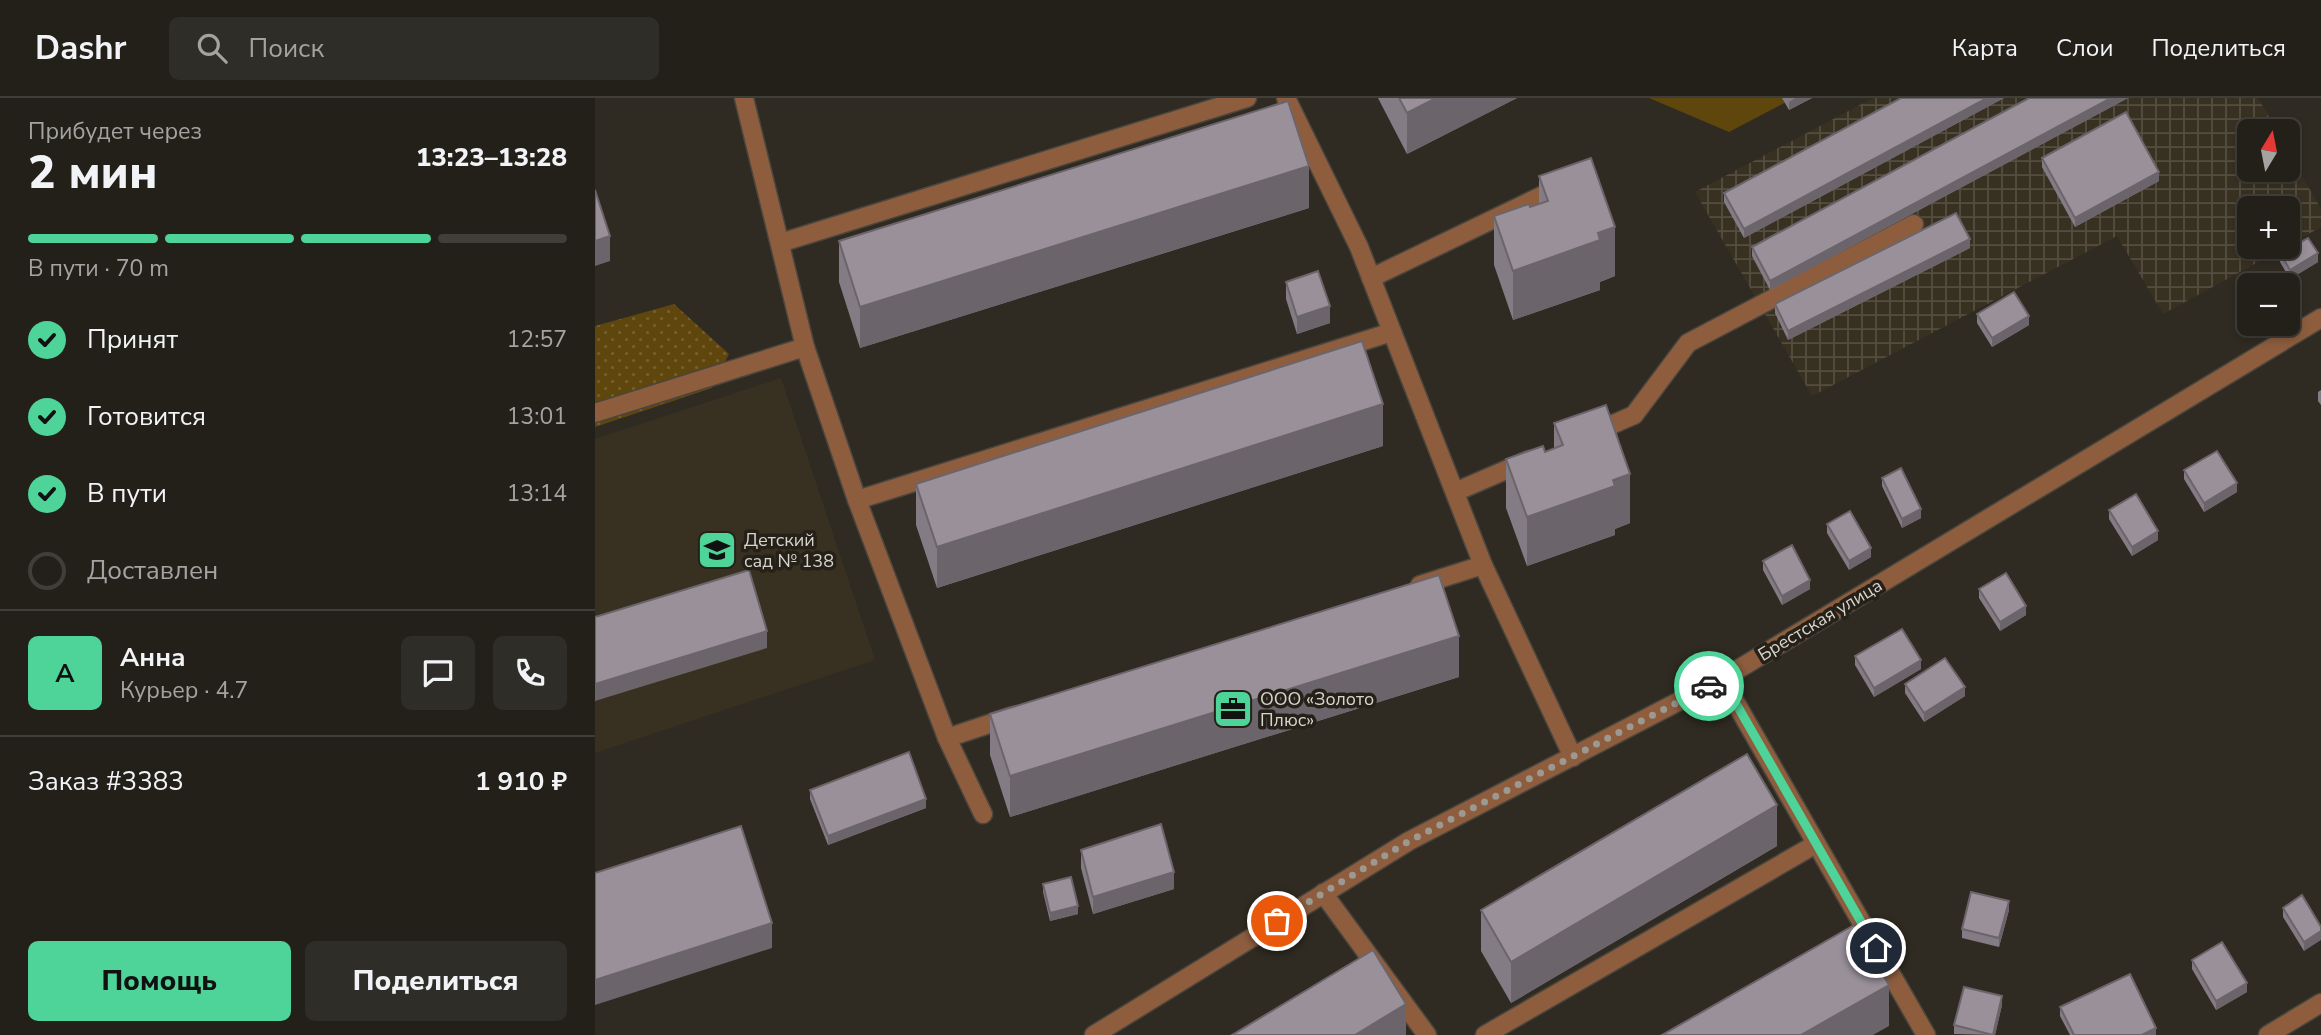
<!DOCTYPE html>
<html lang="ru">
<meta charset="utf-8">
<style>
:root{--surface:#23201a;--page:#2f2d27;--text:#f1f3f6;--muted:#a3a3a2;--line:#403e39;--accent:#4ed399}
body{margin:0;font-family:"Nunito Sans",sans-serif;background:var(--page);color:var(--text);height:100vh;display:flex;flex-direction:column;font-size:26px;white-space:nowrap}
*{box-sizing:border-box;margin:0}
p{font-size:23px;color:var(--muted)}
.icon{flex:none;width:38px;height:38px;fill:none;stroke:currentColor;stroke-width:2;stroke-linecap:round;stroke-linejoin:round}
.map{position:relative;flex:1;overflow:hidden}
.side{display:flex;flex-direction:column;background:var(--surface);width:595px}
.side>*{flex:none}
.needle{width:46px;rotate:10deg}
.fabs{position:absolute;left:1642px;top:21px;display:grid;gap:14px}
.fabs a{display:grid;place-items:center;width:63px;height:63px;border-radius:10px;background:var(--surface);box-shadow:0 4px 10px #0003,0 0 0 2px var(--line);font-size:35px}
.pin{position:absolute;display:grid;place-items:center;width:60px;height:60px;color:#fff;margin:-30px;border:4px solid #fff;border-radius:50%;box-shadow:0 2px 7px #0007}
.courier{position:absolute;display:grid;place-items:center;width:70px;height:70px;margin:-35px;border:5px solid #4ed399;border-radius:50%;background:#fff;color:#222;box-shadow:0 2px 9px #0007}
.headline em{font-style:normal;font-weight:800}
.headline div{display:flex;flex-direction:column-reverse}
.headline{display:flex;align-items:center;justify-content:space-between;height:119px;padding:0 28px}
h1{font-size:46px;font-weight:800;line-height:52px}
.bar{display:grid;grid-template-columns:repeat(4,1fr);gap:10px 7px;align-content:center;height:84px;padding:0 28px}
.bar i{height:9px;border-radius:5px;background:var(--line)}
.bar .active{background:var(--accent)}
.bar p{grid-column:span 4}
.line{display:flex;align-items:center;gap:18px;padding:0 28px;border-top:2px solid var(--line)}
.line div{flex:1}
.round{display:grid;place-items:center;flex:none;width:74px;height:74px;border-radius:10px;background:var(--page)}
ol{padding:0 28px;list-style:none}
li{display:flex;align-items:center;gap:21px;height:77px}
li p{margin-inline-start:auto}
li .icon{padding:7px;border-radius:50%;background:var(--accent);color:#111;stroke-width:4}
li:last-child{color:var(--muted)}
li i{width:38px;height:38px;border:4px solid var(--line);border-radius:50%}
.button{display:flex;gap:14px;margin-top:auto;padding:14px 28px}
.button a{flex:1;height:80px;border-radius:10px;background:var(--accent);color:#111;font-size:28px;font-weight:800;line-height:80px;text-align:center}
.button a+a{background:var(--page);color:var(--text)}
header{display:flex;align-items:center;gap:42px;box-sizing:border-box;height:98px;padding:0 35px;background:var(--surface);border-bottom:2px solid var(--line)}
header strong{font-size:33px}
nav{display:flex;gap:38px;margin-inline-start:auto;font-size:24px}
.search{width:490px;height:63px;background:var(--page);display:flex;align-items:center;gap:18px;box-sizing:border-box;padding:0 24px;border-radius:10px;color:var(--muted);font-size:26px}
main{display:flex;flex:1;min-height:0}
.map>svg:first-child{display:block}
.built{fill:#383122}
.industrial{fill:url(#industrial-grid)}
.green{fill:#5e460d}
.park{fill:url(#park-dots)}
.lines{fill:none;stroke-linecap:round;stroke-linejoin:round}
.minor-casing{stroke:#4a463e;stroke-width:21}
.minor{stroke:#8d5d3e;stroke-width:18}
.wall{fill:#847c84}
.shaded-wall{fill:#6b656b}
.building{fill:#999099;stroke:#6b656b;stroke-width:2}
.done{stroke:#9c9992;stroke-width:7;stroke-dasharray:0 12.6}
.route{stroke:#4ed399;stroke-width:9}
.labels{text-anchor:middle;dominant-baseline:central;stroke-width:7;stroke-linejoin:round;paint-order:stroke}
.poi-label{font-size:18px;fill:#d7d4ce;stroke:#252119;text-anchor:start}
.street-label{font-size:18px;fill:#d7d4ce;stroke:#252119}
</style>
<header>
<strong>Dashr</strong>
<div class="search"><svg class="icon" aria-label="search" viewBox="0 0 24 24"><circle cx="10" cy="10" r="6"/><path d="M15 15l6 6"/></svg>Поиск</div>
<nav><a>Карта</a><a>Слои</a><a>Поделиться</a></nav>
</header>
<main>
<section class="side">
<div class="headline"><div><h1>2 мин</h1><p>Прибудет через</p></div><em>13:23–13:28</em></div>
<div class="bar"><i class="active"></i><i class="active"></i><i class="active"></i><i></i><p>В пути · 70 m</p></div>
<ol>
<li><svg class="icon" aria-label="check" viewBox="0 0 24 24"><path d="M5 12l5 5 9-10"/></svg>Принят<p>12:57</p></li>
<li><svg class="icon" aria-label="check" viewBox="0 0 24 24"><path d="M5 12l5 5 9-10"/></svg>Готовится<p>13:01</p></li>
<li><svg class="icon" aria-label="check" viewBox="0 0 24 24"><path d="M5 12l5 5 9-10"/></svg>В пути<p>13:14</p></li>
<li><i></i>Доставлен</li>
</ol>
<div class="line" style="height:126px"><b class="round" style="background:var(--accent);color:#111">А</b><div><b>Анна</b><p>Курьер · 4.7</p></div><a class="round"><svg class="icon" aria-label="chat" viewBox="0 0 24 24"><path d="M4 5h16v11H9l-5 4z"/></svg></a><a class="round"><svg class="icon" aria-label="phone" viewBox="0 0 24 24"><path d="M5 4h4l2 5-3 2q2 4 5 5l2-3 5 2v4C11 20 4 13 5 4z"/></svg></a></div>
<div class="line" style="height:91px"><div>Заказ #3383</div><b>1 910 ₽</b></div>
<div class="button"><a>Помощь</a><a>Поделиться</a></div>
</section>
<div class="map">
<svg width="1726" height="937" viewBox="0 0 1726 937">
<defs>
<pattern id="industrial-grid" width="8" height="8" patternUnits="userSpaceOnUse" patternTransform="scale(1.75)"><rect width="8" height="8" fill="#383122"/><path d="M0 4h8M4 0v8" fill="none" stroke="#544e41"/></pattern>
<pattern id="park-dots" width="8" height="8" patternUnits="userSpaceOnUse" patternTransform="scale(1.75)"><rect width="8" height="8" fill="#5e460d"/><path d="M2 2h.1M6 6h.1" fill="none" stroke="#74602f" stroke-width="1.8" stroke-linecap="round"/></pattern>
</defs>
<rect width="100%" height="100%" fill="#2f2b22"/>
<path class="built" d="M186,280L280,562L0,655V341Z"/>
<path class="industrial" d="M1278,0H1663L1682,33H1654V72H1692V52L1726,111V129L1692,148V110H1654V149H1691L1568,216L1522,138L1217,298L1100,94Z"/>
<path class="green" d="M1054,0H1199L1134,34Z"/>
<path class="park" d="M79,206L134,256L117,290L0,329V228Z"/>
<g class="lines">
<g class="minor-casing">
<g id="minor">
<path d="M149,0L210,249L262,402L352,640L388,716"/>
<path d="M691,0L764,149L888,467L978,659"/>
<path d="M185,145L652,0"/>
<path d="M776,180L965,89"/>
<path d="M0,315L210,249"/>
<path d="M998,335L1039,317L1093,245L1319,126"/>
<path d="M860,394L934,362"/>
<path d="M262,402L797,234"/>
<path d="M825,487L888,467"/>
<path d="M1127,581L1331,937"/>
<path d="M352,640L418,618"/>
<path d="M728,795L832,937"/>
<path d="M499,937L814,743L1127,581L1726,220"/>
<path d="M890,937L1221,746"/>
<path d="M1673,937L1726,905"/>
</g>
</g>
<use href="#minor" class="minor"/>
</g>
<g class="wall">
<path d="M783,0H922L812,56Z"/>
<path d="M1187,0H1217L1194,12Z"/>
<path d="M1306,0H1409L1149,140L1129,104V95Z"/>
<path d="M1434,0H1533L1175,192L1157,158V149Z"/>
<path d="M1447,60L1564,83L1480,129L1447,69Z"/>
<path d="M944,78L1020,178L1005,184V192L918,222L899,167V118L944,106Z"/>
<path d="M714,110L265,250L244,184V143Z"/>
<path d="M1375,150L1193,242L1180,215V206Z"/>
<path d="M1685,155L1723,164L1695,181L1685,164Z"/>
<path d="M691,184L735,225L702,236L691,201Z"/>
<path d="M1382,216L1434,227L1397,249L1382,225Z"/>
<path d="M1726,292V307L1723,303V294Z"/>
<path d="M959,325L1035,425L1020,431V437L932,468L911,410V361L950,354L959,350Z"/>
<path d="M788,348L342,490L321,427V386Z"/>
<path d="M1589,372L1642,394L1609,414L1589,381Z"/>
<path d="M1287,380L1326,420L1307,430L1287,388Z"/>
<path d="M1514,412L1563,442L1537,458L1514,421Z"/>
<path d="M1232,426L1276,459L1254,472L1232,435Z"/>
<path d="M1168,463L1215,491L1187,507L1168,472Z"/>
<path d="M1384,491L1431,517L1405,533L1384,500Z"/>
<path d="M1260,558L1326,571L1279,599L1260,567Z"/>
<path d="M864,579L415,719L395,657V616Z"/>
<path d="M1310,586L1370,598L1329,624L1310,595Z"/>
<path d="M215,692L331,710L233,747L215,701Z"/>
<path d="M1182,748L916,905L886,853V812Z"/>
<path d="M486,752L579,791L498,816L486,770Z"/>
<path d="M448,786L483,816L455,823L448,794Z"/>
<path d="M1688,810L1726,829L1709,853L1688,819Z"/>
<path d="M1414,812L1404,849L1367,840V831Z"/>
<path d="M1597,862L1652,894L1621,912L1597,871Z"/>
<path d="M1407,907L1400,937L1359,936V927Z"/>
<path d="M1465,909L1561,937H1475L1465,918Z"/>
</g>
<g class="shaded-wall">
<path d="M841,0H922L812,56V15Z"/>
<path d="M1200,0H1217L1194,12V4Z"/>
<path d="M1392,0H1409L1149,140V131Z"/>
<path d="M1516,0H1533L1175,192V183Z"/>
<path d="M714,68V110L265,250V209Z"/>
<path d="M1564,74V83L1480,129V120Z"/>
<path d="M1020,129V178L1005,184V192L918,222V173L1003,135Z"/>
<path d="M15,138V163L0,168V143Z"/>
<path d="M1375,141V150L1193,242V233Z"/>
<path d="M1723,155V164L1695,181V172Z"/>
<path d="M735,208V225L702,236V219Z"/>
<path d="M1434,218V227L1397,249V240Z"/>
<path d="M788,306V348L342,490V449Z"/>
<path d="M1035,376V425L1020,431V437L932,468V419Z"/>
<path d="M1642,385V394L1609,414V405Z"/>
<path d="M1326,411V420L1307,430V421Z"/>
<path d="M1563,433V442L1537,458V449Z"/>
<path d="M1276,450V459L1254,472V463Z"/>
<path d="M1215,482V491L1187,507V498Z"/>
<path d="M1431,508V517L1405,533V524Z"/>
<path d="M172,533V550L0,603V586Z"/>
<path d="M864,538V579L415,719V678Z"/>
<path d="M1326,562V571L1279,599V590Z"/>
<path d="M1370,589V598L1329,624V615Z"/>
<path d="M331,701V710L233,747V738Z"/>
<path d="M1182,707V748L916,905V864Z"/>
<path d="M579,774V791L498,816V799Z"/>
<path d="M1414,803V812L1404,849V840Z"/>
<path d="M483,808V816L455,823V815Z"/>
<path d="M177,825V850L0,907V882Z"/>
<path d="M1726,833V842L1709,853V844Z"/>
<path d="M1652,885V894L1621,912V903Z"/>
<path d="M1294,887V928L1278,937H1206Z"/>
<path d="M1407,898V907L1400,937H1398Z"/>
<path d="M811,906V937H760Z"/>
<path d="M1561,930V937H1547Z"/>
</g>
<g class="building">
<path d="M804,0H841L812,15Z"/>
<path d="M1306,0H1392L1149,131L1129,95Z"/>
<path d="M1434,0H1516L1175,183L1157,149Z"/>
<path d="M693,3L714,68L265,209L244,143Z"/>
<path d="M1531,14L1564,74L1480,120L1447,60Z"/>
<path d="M996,60L1020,129L1003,135L1005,142L918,173L899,118L934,106L935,109L953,103L944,78Z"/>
<path d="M0,92L15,138L0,143Z"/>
<path d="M1361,115L1375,141L1193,233L1180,206Z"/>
<path d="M1713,140L1723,155L1695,172L1685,155Z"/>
<path d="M723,173L735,208L702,219L691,184Z"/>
<path d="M1419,194L1434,218L1397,240L1382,216Z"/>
<path d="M767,243L788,306L342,449L321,386Z"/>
<path d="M1011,307L1035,376L1018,382L1020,388L932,419L911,361L948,348L950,354L968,347L959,325Z"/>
<path d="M1622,353L1642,385L1609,405L1589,372Z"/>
<path d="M1306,370L1326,411L1307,421L1287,380Z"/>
<path d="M1541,396L1563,433L1537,449L1514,412Z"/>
<path d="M1255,413L1276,450L1254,463L1232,426Z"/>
<path d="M1197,447L1215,482L1187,498L1168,463Z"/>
<path d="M154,472L172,533L0,586V519Z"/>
<path d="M1411,475L1431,508L1405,524L1384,491Z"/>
<path d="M844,477L864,538L415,678L395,616Z"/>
<path d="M1307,531L1326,562L1279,590L1260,558Z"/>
<path d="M1350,560L1370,589L1329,615L1310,586Z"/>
<path d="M314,654L331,701L233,738L215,692Z"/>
<path d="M1152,656L1182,707L916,864L886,812Z"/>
<path d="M566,726L579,774L498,799L486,752Z"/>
<path d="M146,728L177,825L0,882V775Z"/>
<path d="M476,779L483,808L455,815L448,786Z"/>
<path d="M1376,794L1414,803L1404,840L1367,831Z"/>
<path d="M1707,797L1726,829V833L1709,844L1688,810Z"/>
<path d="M1259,827L1294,887L1206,937H1067Z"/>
<path d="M1627,844L1652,885L1621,903L1597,862Z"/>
<path d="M778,852L811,906L760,937H637Z"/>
<path d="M1535,876L1561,930L1547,937H1479L1465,909Z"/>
<path d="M1369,889L1407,898L1398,937L1359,927Z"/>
</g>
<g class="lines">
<path class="done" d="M682,823L814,743L1114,588"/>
<path class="route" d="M1114,588L1127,581L1281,850"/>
</g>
<defs>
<g id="school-square" transform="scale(2.0125)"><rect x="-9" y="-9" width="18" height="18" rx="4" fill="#4ed399" stroke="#252119"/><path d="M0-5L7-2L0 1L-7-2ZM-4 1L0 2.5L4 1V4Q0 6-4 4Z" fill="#111"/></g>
<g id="office-square" transform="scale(2.0125)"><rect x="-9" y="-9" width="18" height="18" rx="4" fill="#4ed399" stroke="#252119"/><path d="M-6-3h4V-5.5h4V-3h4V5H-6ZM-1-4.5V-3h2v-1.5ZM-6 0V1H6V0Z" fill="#111"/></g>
</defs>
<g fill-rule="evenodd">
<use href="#school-square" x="122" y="452"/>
<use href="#office-square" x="638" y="611"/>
</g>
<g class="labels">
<g class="poi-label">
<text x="149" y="442">Детский<tspan x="149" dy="21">сад № 138</tspan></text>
<text x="665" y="601">ООО «Золото<tspan x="665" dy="21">Плюс»</tspan></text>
</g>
<g class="street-label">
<text transform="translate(1225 522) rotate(-31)">Брестская улица</text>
</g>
</g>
</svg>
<div class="fabs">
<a><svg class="needle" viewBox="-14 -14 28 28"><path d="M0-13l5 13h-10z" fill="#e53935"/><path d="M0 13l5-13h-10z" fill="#a3a3a2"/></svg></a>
<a>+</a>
<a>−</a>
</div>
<div class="pin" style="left:682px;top:823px;background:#ea580c"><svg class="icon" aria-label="bag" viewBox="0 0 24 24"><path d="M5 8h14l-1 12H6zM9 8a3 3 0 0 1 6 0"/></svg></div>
<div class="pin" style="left:1281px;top:850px;background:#1f2937"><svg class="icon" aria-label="home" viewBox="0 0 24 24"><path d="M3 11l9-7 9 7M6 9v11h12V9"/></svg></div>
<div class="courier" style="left:1114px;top:588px"><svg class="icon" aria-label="car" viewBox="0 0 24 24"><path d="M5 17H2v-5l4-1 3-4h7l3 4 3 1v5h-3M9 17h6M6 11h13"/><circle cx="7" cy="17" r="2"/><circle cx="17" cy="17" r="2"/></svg></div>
</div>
</main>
